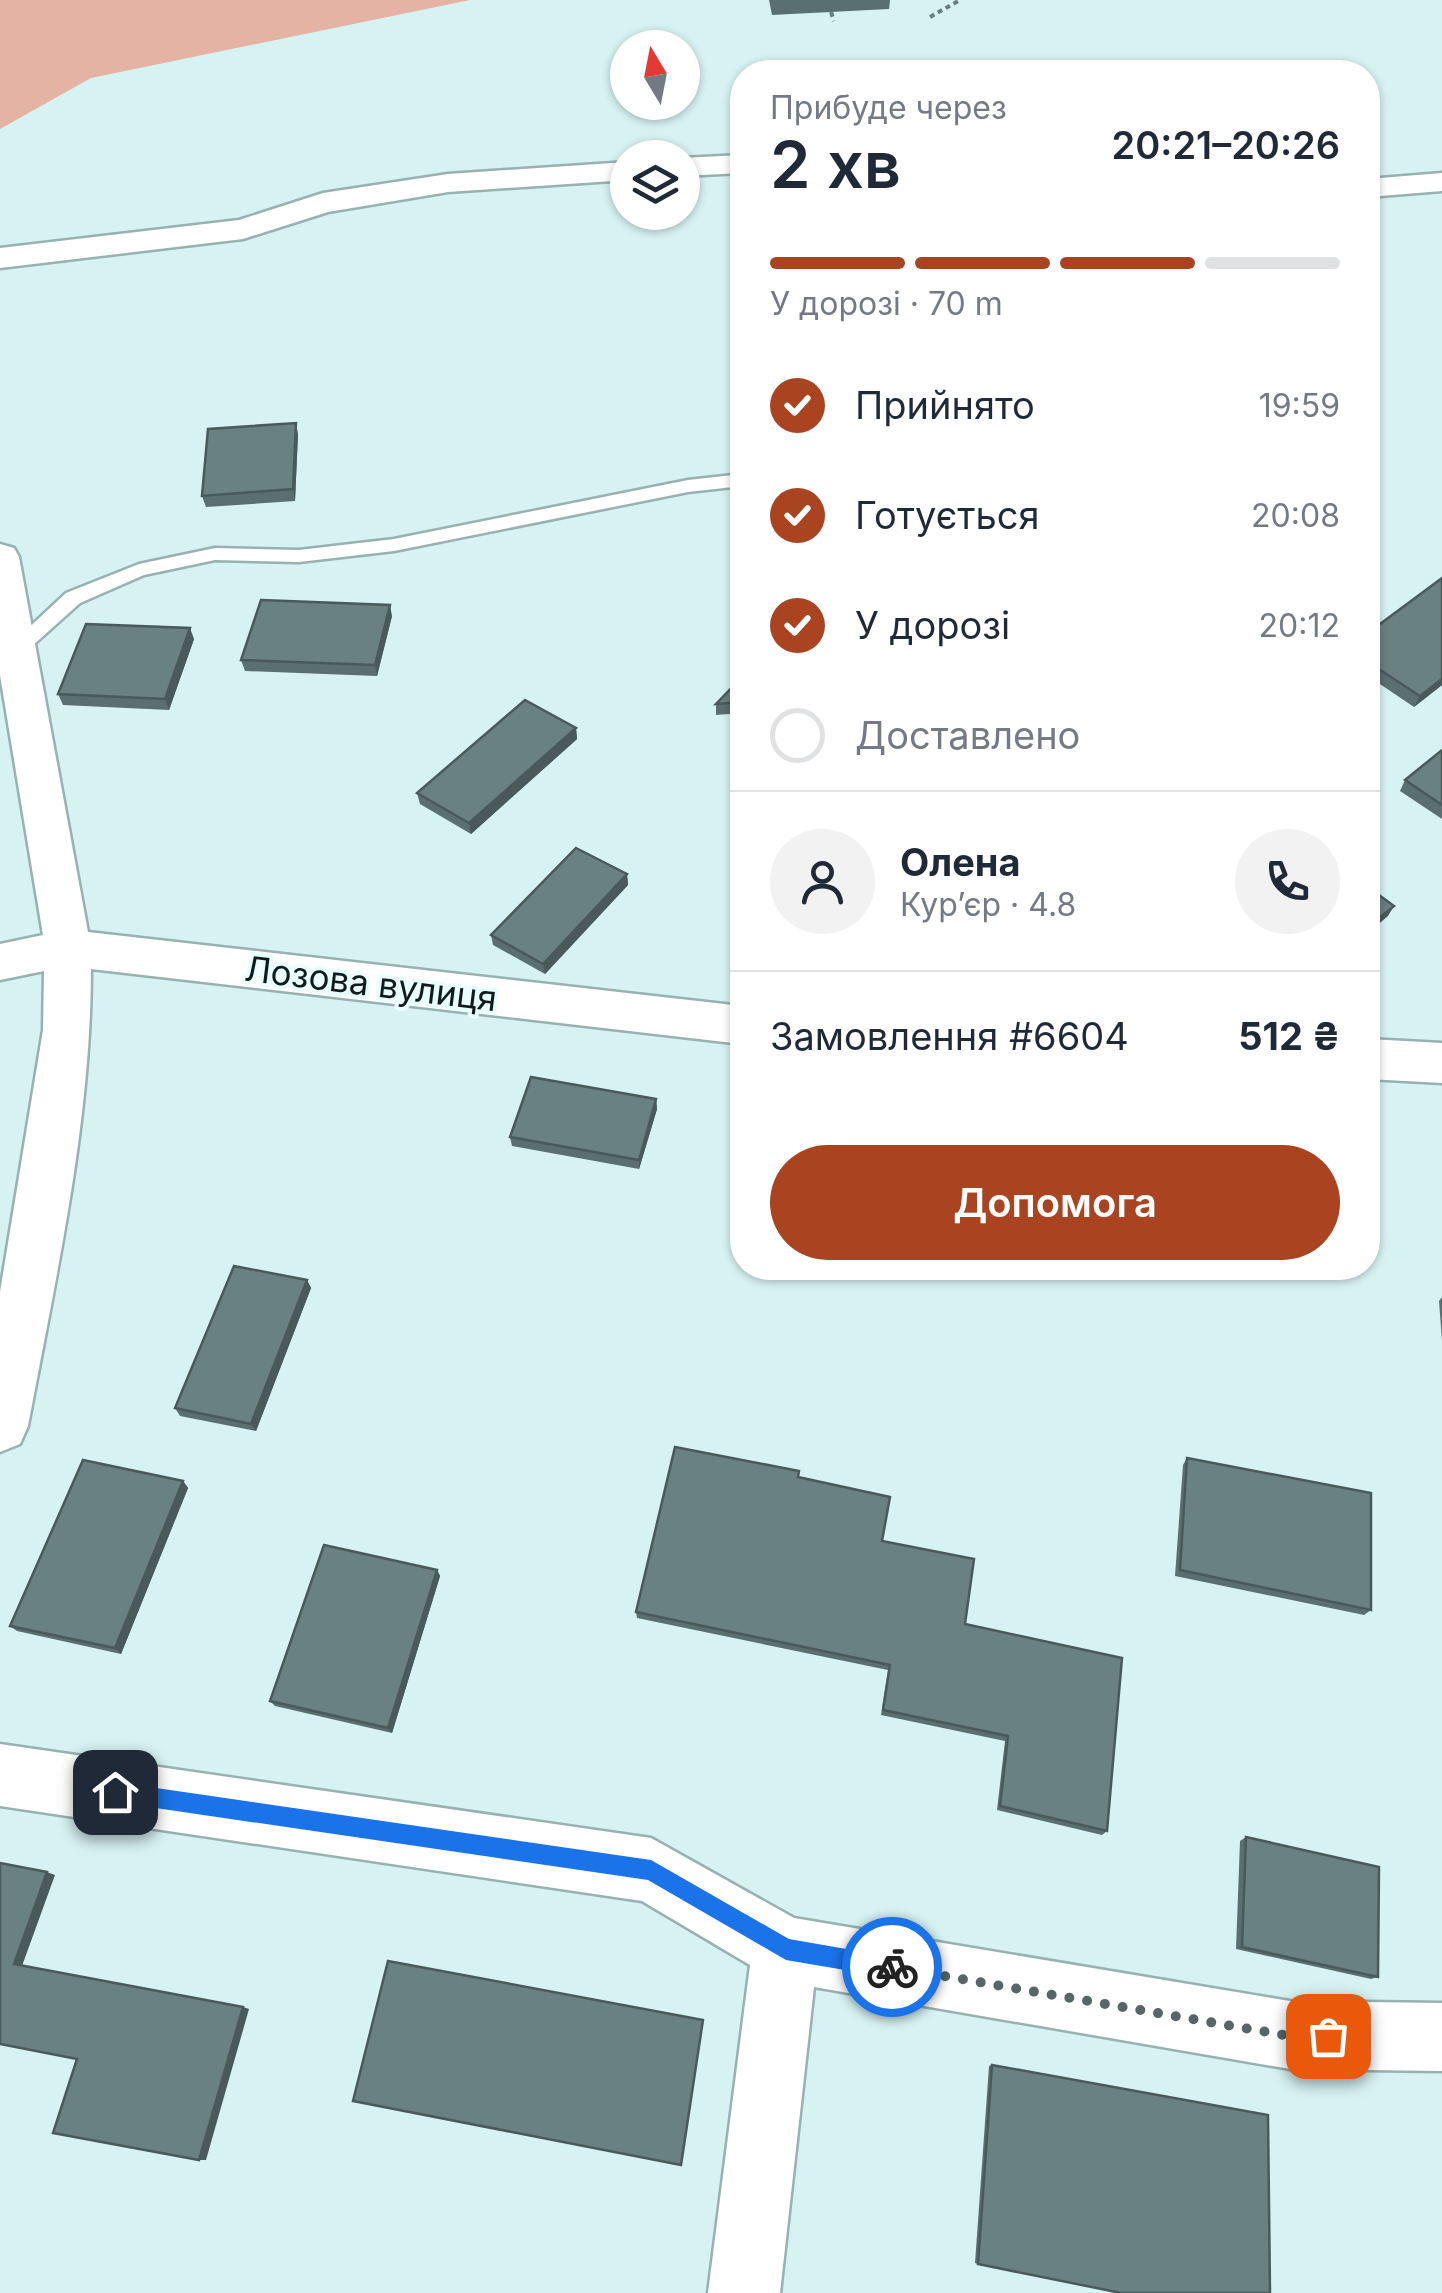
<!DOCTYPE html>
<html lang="uk">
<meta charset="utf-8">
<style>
:root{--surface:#fff;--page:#f2f2f3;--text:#1f2937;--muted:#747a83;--line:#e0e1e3;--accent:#aa4320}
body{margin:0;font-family:Inter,sans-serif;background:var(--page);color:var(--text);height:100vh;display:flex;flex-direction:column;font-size:38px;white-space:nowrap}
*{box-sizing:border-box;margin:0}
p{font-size:32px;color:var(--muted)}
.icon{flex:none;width:55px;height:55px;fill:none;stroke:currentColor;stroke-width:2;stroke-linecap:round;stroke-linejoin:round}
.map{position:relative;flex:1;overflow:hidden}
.drawer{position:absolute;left:730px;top:60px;width:650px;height:1220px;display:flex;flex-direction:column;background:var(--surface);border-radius:40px;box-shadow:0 2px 8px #0004}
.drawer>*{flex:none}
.needle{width:65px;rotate:350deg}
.fabs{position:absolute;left:610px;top:30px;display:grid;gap:20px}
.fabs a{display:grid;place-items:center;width:90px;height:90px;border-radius:50%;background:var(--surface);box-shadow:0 2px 8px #0004;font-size:50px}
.pin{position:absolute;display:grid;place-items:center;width:85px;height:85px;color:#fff;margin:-42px;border-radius:20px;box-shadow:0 5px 15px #0006}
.courier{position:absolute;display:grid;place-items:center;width:100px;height:100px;margin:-50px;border:8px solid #1a73e8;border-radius:50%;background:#fff;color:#222;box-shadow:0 2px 12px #0007}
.headline em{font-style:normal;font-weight:600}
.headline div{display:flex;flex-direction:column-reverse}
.headline{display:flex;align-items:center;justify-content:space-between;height:170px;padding:0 40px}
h1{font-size:65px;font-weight:600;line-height:75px}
.bar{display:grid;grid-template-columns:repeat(4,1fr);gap:15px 10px;align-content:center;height:120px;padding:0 40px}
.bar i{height:12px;border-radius:8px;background:var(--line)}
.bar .on{background:var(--accent)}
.bar p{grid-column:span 4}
.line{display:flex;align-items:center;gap:25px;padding:0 40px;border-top:2px solid var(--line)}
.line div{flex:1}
.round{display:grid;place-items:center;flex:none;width:105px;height:105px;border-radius:52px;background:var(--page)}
ol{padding:0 40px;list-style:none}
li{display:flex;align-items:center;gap:30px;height:110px}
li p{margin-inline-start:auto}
li .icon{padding:10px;border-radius:50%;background:var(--accent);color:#fff;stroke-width:4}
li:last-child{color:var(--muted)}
li i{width:55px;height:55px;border:5px solid var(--line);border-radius:50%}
.primary-button{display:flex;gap:20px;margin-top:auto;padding:20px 40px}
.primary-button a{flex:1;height:115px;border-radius:60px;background:var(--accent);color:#fff;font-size:40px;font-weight:600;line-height:115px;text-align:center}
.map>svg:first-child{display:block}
.green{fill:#e5b3a3}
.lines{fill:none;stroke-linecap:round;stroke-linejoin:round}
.lane-casing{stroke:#98b1b1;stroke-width:5}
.street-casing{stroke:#98b1b1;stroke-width:5}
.path{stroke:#6b7d7d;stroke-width:4;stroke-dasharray:5 4;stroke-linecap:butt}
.lane{fill:#fff;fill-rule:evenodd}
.street{fill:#fff;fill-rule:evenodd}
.wall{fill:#5a6f6f}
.shaded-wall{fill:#4a5a5a}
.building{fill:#698181;stroke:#4a5a5a;stroke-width:2.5}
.route{fill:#1a73e8}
.done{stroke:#566666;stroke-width:10;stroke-dasharray:0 18}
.labels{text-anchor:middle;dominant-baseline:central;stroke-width:8;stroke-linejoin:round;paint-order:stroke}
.street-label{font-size:35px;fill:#111b1b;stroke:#e9fefe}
</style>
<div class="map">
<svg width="1442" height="2293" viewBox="0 0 1442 2293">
<rect width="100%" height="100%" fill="#d7f2f2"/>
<path class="green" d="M0,0H470L91,78L0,129Z"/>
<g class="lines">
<g class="lane-casing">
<path id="lane" d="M742,474V486L688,492L394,551L299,562L215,560L144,575L80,603L22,655L15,657L5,650L66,593L139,564L215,548L299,550L394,539L688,480Z"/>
</g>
<g class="street-casing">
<g id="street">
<path d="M742,155V173L682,176V158Z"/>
<path d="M628,162V180L448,192L328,212L243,239L0,268V248L239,220L323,193L448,174Z"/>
<path d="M1442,173V191L1368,197V179Z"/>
<path d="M0,544L14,548L19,557L88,932L742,1006V1044L91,969C91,1122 56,1276 28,1426L20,1444L0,1452V1292L43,1030L44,971L0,980V944L43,935L0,675Z"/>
<path d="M1368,1039L1442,1043V1083L1368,1079Z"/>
<path d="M0,1744L651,1838L794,1918L1290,2001L1442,2003V2071L1290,2069L814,1987L780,2293H708L750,1965L642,1901L0,1806Z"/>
</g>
</g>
<g class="path">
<path d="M831,12L834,21"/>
<path d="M930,17L960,0"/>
</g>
<use href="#lane" class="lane"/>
<use href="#street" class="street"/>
</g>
<g class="wall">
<path d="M769,0H890L889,9L772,15Z"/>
<path d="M298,434L295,501L206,507L202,496Z"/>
<path d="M392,616L377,676L245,671L241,660Z"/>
<path d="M1368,633L1442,685L1414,707L1368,676Z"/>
<path d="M194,639L169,710L63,705L58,694Z"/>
<path d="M742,677V713L716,715V704Z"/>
<path d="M576,728L577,739L471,834L420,804L417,793Z"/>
<path d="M1442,750V819L1400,791L1405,780Z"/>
<path d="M627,874L628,885L545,974L493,945L491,935Z"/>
<path d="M656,1099L657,1109L639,1169L512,1146L510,1137Z"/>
<path d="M307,1280L311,1288L256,1431L180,1416L175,1408Z"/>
<path d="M1442,1297V1341L1439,1301Z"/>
<path d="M1187,1458L1371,1610L1364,1615L1175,1576L1183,1465Z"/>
<path d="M798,1477L882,1541L965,1624L1107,1831L1102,1835L997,1810L1005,1741L881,1715L888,1670L637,1618L636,1612Z"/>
<path d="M183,1481L188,1488L121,1654L17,1631L10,1626Z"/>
<path d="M437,1570L440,1576L392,1733L275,1706L270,1701Z"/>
<path d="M1246,1837L1378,1977L1371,1979L1236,1949L1240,1841Z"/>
<path d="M992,2065L978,2264L975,2263L989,2066Z"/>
</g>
<g class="shaded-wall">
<path d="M296,423L298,434L295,501L293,489Z"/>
<path d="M390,605L392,616L377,676L375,665Z"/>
<path d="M190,628L194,639L169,710L165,699Z"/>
<path d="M1442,679V685L1414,707L1420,696Z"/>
<path d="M576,728L577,739L471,834L469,823Z"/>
<path d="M627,874L628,885L545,974L543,964Z"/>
<path d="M1394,906L1388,916L1368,933V927Z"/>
<path d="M656,1099L657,1109L639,1169V1160Z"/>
<path d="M307,1280L311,1288L256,1431L251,1424Z"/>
<path d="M183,1481L188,1488L121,1654L115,1648Z"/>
<path d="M437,1570L440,1576L392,1733L388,1728Z"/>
<path d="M47,1872L55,1875L22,1966L14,1964Z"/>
<path d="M243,2007L249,2009L206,2160H199Z"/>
</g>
<g class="building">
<path d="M296,423L293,489L202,496L208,429Z"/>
<path d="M1442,578V679L1420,696L1368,662V633Z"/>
<path d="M261,600L390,605L375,665L241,660Z"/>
<path d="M86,624L190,628L165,699L58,694Z"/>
<path d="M742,677V702L716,704Z"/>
<path d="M525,700L576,728L469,823L417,793Z"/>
<path d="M1442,750V805L1405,780Z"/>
<path d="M576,848L627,874L543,964L491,935Z"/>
<path d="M1368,887L1394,906L1368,927Z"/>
<path d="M531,1077L656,1099L639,1160L510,1137Z"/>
<path d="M234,1266L307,1280L251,1424L175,1408Z"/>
<path d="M675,1447L799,1471L798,1477L890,1497L882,1541L974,1559L965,1624L1122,1658L1107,1831L1000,1806L1008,1736L883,1710L890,1665L636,1612Z"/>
<path d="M1187,1458L1371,1493V1610L1180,1570Z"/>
<path d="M83,1460L183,1481L115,1648L10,1626Z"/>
<path d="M324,1545L437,1570L388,1728L270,1701Z"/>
<path d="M1246,1837L1379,1867L1378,1977L1242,1947Z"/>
<path d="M0,1863L47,1872L14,1964L243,2007L199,2160L53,2133L77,2059L0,2044Z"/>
<path d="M388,1961L703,2020L681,2165L353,2101Z"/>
<path d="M992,2065L1268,2115L1270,2293H1121L978,2264Z"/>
</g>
<path class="route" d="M115,1782L651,1860L789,1939L892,1957L900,1960L903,1967L900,1975L892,1978L786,1960L648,1880L115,1802L105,1792Z"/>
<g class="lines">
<path class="done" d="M892,1967L1290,2036H1328"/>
</g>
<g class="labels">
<g class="street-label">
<text transform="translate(371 983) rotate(7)">Лозова вулиця</text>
</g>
</g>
</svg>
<div class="fabs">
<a><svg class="needle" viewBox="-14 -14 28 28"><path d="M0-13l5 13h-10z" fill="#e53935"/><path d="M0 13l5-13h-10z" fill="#747a83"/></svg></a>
<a><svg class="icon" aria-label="layers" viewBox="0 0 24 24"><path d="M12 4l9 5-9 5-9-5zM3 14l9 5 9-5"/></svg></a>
</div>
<div class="pin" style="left:1328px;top:2036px;background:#ea580c"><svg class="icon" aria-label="bag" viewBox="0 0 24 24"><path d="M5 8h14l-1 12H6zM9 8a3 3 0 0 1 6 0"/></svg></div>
<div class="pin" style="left:115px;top:1792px;background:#1f2937"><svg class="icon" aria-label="home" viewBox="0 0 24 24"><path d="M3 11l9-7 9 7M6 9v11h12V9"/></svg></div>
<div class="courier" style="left:892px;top:1967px"><svg class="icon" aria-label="bike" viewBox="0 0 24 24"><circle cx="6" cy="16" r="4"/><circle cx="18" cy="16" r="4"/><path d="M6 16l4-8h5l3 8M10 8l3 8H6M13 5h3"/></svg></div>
<section class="drawer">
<div class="headline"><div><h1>2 хв</h1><p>Прибуде через</p></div><em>20:21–20:26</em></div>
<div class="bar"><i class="on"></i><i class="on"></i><i class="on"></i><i></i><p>У дорозі · 70 m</p></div>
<ol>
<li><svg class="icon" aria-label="check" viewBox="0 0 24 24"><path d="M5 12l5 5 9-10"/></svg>Прийнято<p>19:59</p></li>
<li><svg class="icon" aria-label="check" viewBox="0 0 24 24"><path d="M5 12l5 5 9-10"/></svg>Готується<p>20:08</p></li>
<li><svg class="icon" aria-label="check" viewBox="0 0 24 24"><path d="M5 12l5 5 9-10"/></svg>У дорозі<p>20:12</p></li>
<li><i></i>Доставлено</li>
</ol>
<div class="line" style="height:180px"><a class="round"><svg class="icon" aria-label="person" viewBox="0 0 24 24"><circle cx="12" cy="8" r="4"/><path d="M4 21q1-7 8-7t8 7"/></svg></a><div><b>Олена</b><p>Кур’єр · 4.8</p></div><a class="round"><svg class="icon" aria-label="phone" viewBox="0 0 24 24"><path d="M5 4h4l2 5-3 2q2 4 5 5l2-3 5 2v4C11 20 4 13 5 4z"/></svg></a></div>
<div class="line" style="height:130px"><div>Замовлення #6604</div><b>512 ₴</b></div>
<div class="primary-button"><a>Допомога</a></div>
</section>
</div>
